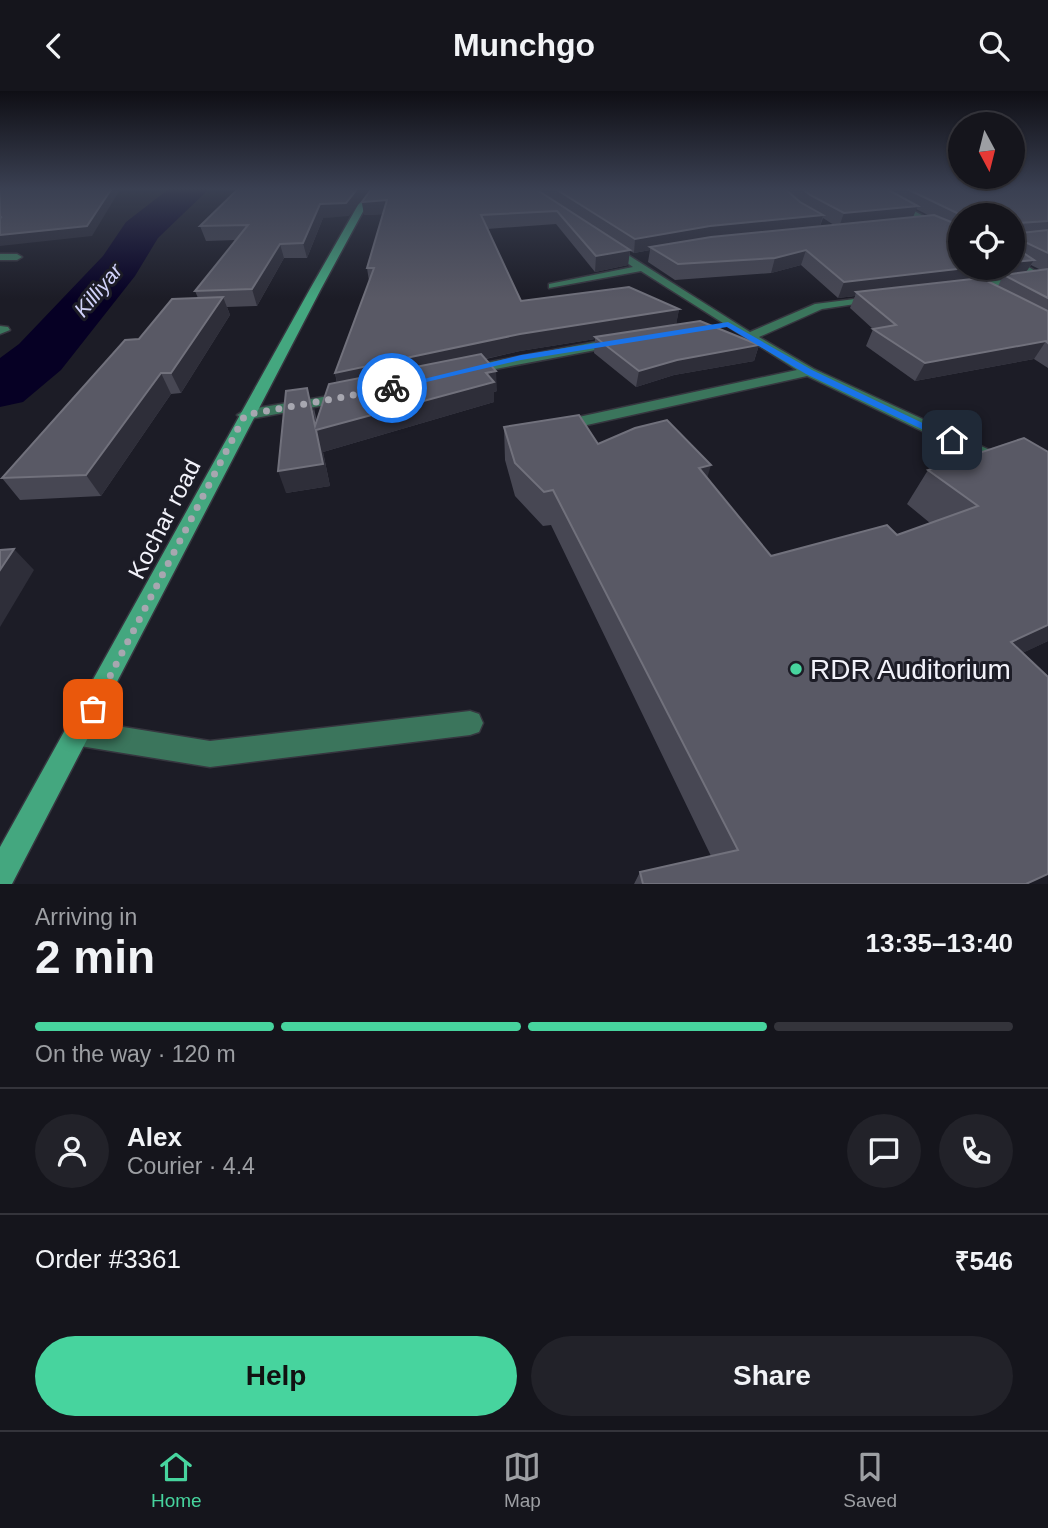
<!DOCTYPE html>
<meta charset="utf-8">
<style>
:root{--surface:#15151c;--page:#222229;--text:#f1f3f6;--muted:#9d9fa3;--line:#34343b;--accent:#47d49e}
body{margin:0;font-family:Arial,sans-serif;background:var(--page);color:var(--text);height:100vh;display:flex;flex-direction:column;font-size:26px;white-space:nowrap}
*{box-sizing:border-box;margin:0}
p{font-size:23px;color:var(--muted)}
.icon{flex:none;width:38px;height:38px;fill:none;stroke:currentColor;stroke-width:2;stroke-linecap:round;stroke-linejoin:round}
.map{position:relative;height:793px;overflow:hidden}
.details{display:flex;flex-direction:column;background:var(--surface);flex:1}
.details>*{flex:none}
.needle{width:46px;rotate:173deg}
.controls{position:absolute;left:948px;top:21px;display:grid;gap:14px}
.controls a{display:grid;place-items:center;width:77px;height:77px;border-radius:50%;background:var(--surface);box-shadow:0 2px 5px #0004,0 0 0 2px var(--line);font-size:35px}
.pin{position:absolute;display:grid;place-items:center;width:60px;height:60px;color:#fff;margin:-30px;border-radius:14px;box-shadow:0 4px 10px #0006}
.courier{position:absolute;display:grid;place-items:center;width:70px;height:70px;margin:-35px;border:5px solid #1a73e8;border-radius:50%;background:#fff;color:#222;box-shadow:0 2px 9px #0007}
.head em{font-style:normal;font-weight:800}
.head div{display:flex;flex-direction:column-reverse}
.head{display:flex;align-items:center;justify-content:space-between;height:119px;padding:0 35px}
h1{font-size:46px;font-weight:800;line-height:52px}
.bar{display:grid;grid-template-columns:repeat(4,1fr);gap:10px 7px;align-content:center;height:84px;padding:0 35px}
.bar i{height:9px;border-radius:5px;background:var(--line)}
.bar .selected{background:var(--accent)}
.bar p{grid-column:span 4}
.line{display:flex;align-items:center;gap:18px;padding:0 35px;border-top:2px solid var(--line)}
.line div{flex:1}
.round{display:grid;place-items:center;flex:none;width:74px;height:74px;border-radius:37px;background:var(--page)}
.primary-button{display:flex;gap:14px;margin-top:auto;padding:14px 35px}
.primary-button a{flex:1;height:80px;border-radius:42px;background:var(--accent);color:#111;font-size:28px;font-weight:800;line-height:80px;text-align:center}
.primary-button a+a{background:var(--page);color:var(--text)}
header{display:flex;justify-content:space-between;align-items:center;height:91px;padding:0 35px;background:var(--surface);font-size:32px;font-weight:800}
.tab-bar{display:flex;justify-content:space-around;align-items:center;height:98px;border-top:2px solid var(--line);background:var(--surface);font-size:19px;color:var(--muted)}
.tab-bar a{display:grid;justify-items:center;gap:4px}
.tab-bar .selected{color:var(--accent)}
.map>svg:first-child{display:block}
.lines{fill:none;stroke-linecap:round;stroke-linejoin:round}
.river{fill:#060024;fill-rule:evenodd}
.street-casing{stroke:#36363f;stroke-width:3}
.secondary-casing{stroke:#36363f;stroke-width:3}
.street{fill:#3b755c;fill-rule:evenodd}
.secondary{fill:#44a77f;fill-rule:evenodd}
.wall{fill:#474753;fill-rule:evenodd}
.shaded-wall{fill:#2e2e39}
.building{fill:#595965;stroke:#71717c;stroke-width:2}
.route{fill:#1a73e8}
.done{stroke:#a7a7b0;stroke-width:7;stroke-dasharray:0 12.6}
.poi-dot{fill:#47d49e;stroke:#1c1c26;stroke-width:2.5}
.labels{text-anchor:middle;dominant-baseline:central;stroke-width:6;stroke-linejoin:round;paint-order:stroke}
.far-water-label{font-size:21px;font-style:italic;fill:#d1d2f9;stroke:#1c1c26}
.street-label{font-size:24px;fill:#f2f2fa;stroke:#1c1c26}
.near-poi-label{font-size:28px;fill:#f2f2fa;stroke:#1c1c26;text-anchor:start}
</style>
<header><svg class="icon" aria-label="back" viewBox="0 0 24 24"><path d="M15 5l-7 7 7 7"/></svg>Munchgo<svg class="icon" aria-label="search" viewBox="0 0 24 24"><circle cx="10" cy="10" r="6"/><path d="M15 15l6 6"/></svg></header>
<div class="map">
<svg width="1048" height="793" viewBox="0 0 1048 793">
<rect width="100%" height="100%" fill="#1c1c26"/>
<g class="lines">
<path class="river" d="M170,97H210L158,147L135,185L61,279L23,311L0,316V267L19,253L103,165L126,131Z"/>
<g class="street-casing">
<g id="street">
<path d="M862,97H871L961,145V152Z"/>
<path d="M609,152L750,241L815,213L879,205L881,207L875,210L822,218L759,246L814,278L1007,367L1009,371L1001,376L995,375L807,285L560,340L555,338L552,335L560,330L797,279L641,180L549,197V193L633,176L606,157L604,155Z"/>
<path d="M0,163H17L22,166L17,169H0Z"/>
<path d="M1013,167L1044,185L1035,192L973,198L968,195L973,192L1032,186L1013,174Z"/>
<path d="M0,235L8,236L10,239L0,243Z"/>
<path d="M617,247L623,251L622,254L469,283L462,279L469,275Z"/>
<path d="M347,302L354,306L352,309L245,329L237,324L245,319Z"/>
<path d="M470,620L479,623L483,632L479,641L470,644L210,676L80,655L71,651L67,642L71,633L80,629L210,650Z"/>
</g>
</g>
<g class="secondary-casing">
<path id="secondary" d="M374,97H382L366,115L321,198L12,793H0V756L310,198L358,114Z"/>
</g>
<use href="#street" class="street"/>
<use href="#secondary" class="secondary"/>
</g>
<g class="wall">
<path d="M372,97H1048V277L1034,268L915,290L866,255L873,238L850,217L855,205L838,207L801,174L771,182L675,189L648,171L650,159L634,162L630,160L628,174L595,181L556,133L487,138L521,210L679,218L676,233L759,254L754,270L674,284L636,296L594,262L595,248L520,260L486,268L497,300L494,301V311L323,361L330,395L286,402L314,317L317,331L337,292L335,282L369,190L367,177L383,123L364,124L362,111ZM916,118L928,124L913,126ZM961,124H1013L961,177ZM823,127L834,134L820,135ZM1031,174L1041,179L1026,181ZM1002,187L998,195L986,189Z"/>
<path d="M349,125L323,127L307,167H284L257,215L227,216L230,224L181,302L171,303L101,405L20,409L2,387L139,248L198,207L195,200L236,149L206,150L200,135Z"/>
<path d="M504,336L598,353L707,387L771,465L897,444L930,432L907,413L928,379L1048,361V550L1022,562L1026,793H634L640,781L711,765L551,434L543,435L515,405L505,369Z"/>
</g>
<g class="shaded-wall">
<path d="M112,97H121L92,145L0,155V144Z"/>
<path d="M358,97H371L349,125L323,127L307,167L303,152L320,113Z"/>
<path d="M387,109L389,123L364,124L362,111Z"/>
<path d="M918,115L912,128L839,136L844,122Z"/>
<path d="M823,124L819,138L650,156V159L634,162L635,148L710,135Z"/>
<path d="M280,153L284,167L257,215L252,198Z"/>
<path d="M630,159L628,174L595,181L596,165Z"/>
<path d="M806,159L801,174L771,182L775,167Z"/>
<path d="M1034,169L1024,184H1004L1002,187L860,204L856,201L855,205L838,207L844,191L966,177H1013V171Z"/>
<path d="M223,206L230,224L181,302L171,282Z"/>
<path d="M679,218L676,235L595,246V248L520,260L339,300L335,282L520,243Z"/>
<path d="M1046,250L1034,268L915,290L925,272Z"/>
<path d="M759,254L754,270L674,284L636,296L639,280L677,269Z"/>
<path d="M496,280L497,300L494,301V311L323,361L330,395L286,402L278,380L307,297L318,339Z"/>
<path d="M161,282L171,303L101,405L86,384Z"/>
<path d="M711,374L701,408L699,377Z"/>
<path d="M14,458L34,479L0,536V479Z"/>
<path d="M1048,534V550L977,584L1011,551Z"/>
</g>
<g class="building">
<path d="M0,97H112L87,135L0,144V127L2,126H0Z"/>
<path d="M239,97H358L346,112L320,113L303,152L280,153L252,198L195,200L248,134L200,135Z"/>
<path d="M372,97H534L630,159L596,165L557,120L481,124L521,210L629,196L679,218L520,243L335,282L374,177H367L387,109L362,111Z"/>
<path d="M554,97H784L800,111L823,124L710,135L635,148Z"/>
<path d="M801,97H885L918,115L844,122L810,104Z"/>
<path d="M905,97H1048V130L1019,132L1021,142L1048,139V162L1023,150H1019V159L1034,169L1013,171V124H961Z"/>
<path d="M934,124L961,135V177H966L844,191L806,159L775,167L678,173L650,156L711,146Z"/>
<path d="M1048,178V207L1004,184Z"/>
<path d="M981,187L1048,220V252L1046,250L925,272L873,238L896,234L856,201Z"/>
<path d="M223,206L171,282H161L86,384L2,387L125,249L139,248L172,208Z"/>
<path d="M700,230L759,254L677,269L639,280L595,246Z"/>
<path d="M481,263L496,280L486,282L494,291L316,339L323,373L278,380L286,300L307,297L315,335L329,293Z"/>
<path d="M579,324L598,353L635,337L667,329L711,374L699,377L771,465L887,434L897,444L978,415L928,379L1024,347L1048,361V534L1011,551L1048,586V783L1026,793H643L640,781L738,759L553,399L544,401L515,372L504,336Z"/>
<path d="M14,458L0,479V459Z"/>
</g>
<linearGradient id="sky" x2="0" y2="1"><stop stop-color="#0f0f15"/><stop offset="0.47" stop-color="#3a4052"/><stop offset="1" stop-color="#3a4052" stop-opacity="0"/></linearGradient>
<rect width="1048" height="208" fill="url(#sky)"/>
<path class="route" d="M728,231L812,279L958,349L949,351L806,283L727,236L521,269L392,299L387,297L521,264Z"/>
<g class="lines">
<path class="done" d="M93,618L245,324L392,297"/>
</g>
<circle class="poi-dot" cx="796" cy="578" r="7"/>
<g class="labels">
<g class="far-water-label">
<text transform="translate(98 199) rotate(-50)">Killiyar</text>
</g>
<g class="street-label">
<text transform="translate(164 428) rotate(-63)">Kochar road</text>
</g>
<g class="near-poi-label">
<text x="810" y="578">RDR Auditorium</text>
</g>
</g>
</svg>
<div class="controls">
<a><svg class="needle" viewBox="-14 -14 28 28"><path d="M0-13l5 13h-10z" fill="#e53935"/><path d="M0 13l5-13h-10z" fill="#9d9fa3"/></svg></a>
<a><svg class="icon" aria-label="locate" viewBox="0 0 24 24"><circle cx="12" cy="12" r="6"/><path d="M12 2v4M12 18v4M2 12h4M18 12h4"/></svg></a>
</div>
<div class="pin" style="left:93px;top:618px;background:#ea580c"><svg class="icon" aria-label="bag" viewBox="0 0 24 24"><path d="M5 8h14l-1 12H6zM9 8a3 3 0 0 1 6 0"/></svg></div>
<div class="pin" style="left:952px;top:349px;background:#1f2937"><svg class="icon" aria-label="home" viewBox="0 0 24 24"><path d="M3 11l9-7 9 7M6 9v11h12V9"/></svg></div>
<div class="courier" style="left:392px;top:297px"><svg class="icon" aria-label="bike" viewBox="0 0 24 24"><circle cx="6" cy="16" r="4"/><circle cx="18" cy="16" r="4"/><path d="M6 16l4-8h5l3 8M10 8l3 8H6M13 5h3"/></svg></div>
</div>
<section class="details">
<div class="head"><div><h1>2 min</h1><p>Arriving in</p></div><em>13:35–13:40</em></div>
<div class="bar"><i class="selected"></i><i class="selected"></i><i class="selected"></i><i></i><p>On the way · 120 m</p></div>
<div class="line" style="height:126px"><a class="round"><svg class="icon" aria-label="person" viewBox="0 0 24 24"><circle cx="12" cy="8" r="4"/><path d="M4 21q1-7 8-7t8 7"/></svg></a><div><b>Alex</b><p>Courier · 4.4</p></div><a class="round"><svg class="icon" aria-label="chat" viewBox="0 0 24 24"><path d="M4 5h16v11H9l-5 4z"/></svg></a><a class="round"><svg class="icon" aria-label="phone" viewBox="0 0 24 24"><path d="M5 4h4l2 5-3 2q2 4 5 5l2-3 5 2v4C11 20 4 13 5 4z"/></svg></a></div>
<div class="line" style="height:91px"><div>Order #3361</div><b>₹546</b></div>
<div class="primary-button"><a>Help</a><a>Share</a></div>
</section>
<nav class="tab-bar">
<a class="selected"><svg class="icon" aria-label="home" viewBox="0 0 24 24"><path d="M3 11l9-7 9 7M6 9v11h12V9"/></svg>Home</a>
<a><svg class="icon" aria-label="map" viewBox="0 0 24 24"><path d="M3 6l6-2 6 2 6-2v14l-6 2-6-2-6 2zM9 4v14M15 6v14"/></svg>Map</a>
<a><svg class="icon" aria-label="saved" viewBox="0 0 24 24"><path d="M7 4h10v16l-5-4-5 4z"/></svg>Saved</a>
</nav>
